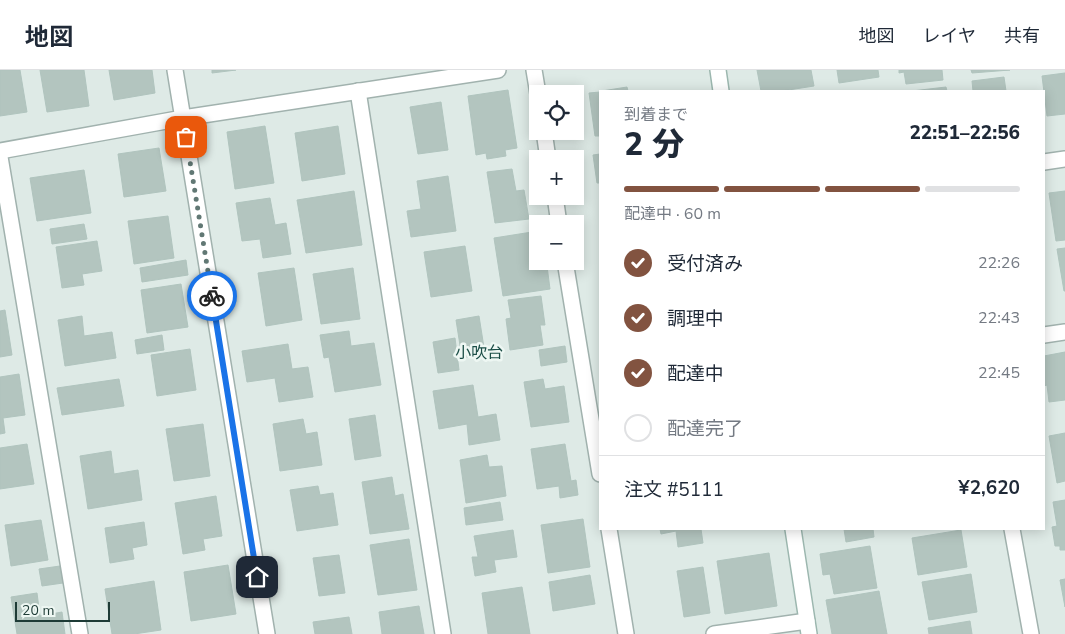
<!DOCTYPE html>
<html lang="ja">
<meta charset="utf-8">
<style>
:root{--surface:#fff;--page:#f2f2f3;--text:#1f2937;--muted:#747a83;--line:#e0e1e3;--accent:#825340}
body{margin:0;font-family:"Nunito Sans","Noto Sans JP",sans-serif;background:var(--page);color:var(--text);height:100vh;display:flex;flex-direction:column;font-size:19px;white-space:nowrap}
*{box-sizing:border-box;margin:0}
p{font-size:16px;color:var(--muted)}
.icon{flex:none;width:28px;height:28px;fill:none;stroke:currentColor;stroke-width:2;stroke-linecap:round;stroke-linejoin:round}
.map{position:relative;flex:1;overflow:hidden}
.drawer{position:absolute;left:599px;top:20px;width:446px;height:440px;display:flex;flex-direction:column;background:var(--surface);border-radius:0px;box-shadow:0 2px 12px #0003}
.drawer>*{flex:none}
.tools{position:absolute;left:529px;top:15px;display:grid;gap:10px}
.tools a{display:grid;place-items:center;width:55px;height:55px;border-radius:0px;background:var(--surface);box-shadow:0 2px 12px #0003;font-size:25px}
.scale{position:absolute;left:15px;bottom:12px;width:95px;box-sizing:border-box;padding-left:5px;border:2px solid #1e3b36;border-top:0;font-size:14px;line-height:18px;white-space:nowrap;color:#1e3b36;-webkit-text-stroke:4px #eef7f3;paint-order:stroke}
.pin{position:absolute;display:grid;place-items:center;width:42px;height:42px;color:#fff;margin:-21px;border-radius:10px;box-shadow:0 2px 8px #0006}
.courier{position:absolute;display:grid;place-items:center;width:50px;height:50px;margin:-25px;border:4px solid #1a73e8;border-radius:50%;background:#fff;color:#222;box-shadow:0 1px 6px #0007}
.summary em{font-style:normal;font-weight:800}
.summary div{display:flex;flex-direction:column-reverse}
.summary{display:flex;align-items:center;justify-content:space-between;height:85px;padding:0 25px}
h1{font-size:32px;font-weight:800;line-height:38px}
.bar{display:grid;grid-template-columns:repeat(4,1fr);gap:8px 5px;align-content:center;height:60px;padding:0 25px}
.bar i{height:6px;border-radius:4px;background:var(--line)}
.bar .selected{background:var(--accent)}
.bar p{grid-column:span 4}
.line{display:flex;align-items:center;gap:12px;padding:0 25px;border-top:1px solid var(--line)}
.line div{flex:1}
ol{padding:0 25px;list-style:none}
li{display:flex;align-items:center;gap:15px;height:55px}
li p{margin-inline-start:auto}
li .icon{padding:5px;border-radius:50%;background:var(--accent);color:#fff;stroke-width:4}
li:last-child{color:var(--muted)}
li i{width:28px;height:28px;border:2px solid var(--line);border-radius:50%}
header{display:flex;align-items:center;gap:30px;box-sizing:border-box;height:70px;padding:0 25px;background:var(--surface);border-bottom:1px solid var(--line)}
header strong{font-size:24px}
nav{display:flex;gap:28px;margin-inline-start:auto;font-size:18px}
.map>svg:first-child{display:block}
.building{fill:#b3c5bf;stroke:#b0c4be}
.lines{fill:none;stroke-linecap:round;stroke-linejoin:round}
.street-casing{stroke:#a1b2ae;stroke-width:18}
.secondary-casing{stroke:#9cb7af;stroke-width:18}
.street{stroke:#fff;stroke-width:15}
.secondary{stroke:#fff;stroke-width:15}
.done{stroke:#617874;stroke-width:5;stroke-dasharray:0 9}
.route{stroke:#1a73e8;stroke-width:6}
.labels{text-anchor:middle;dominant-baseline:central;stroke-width:5;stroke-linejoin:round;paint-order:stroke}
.neighbourhood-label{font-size:16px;fill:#1a4d46;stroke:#eef7f3}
</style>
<header>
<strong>地図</strong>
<nav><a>地図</a><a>レイヤ</a><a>共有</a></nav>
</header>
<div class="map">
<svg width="1065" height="564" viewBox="0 0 1065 564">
<rect width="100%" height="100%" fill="#deeae6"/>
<g class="building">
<path d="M0,0H20L27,42L0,46Z"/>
<path d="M40,0H84L89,36L47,42Z"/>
<path d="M109,0H152L155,23L114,30Z"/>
<path d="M212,0H236L212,3Z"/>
<path d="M757,0H811L814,16L782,21H761Z"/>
<path d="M837,0H878L879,7L839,13Z"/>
<path d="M899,0H942L943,10L906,14L904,2L899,3Z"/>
<path d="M971,0H1010L972,3Z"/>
<path d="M1065,3V44L1047,46L1042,6Z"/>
<path d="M1004,7L1006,21H973L972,11Z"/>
<path d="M627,17L628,21H602Z"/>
<path d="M946,17L947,21H912Z"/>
<path d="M508,20L517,78L505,80L506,86L487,89L486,83L476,85L468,26Z"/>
<path d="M600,22V66H595L589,23Z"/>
<path d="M441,32L448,80L418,84L410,37Z"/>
<path d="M265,56L274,113L235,119L227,62Z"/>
<path d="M338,56L345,104L302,111L295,63Z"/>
<path d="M159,78L166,121L124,127L118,84Z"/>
<path d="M600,84V113H597L593,85Z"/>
<path d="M512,99L516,121L524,120L529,149L495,153L487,102Z"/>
<path d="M84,100L91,143L37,151L30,108Z"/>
<path d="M448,106L456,161L411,167L407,141L421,139L417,111Z"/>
<path d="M354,121L362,175L306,183L297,130Z"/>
<path d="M1065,121V170L1056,171L1049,123Z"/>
<path d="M270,128L275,155L286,153L291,184L263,188L260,169L242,171L236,133Z"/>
<path d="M168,146L174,188L134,194L128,151Z"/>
<path d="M84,154L87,169L52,174L50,159Z"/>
<path d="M532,162L537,198L547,196L550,219L503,226L494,168Z"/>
<path d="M97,171L102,201L82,204L84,215L62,218L56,177Z"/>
<path d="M465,176L472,221L431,227L424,182Z"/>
<path d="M1065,178V221H1064L1057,179Z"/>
<path d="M186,190L188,205L142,212L140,198Z"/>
<path d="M294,198L302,250L266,256L258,203Z"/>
<path d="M353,198L360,249L321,254L313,204Z"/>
<path d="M181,214L188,257L147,263L141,220Z"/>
<path d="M541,226L545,255H540L543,275L510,280L506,249L511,248L508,230Z"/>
<path d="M5,240L12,285L0,287V241Z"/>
<path d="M82,246L84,266L112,262L116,288L65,296L58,250Z"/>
<path d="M479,246L485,284L462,288L456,250Z"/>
<path d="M349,261L351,276L374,273L381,315L335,322L329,287L324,288L320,265Z"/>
<path d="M162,265L164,280L137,284L135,270Z"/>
<path d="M455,268L459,300L438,303L433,272Z"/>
<path d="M288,274L292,299L308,297L313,327L279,332L275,308L247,312L242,281Z"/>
<path d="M565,276L567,292L541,296L539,280Z"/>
<path d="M190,279L196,320L157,326L151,285Z"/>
<path d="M1065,282V330L1049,332L1047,315L1044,316V286Z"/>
<path d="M19,304L25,345L3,348L5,363L0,364V307Z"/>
<path d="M119,309L124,336L62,345L57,318Z"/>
<path d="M543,309L545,319L564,316L569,352L531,357L524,312Z"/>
<path d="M473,315L478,347L496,344L500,370L469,375L467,354L439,359L433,321Z"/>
<path d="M375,345L381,386L355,390L349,349Z"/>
<path d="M303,349L306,364L317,362L322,395L280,401L273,354Z"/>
<path d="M203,354L210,406L174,411L166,359Z"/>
<path d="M1065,363V411L1057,413L1049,366Z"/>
<path d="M27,374L34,414L0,419V378Z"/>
<path d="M565,374L571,411L576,410L578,425L560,428L559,416L537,419L531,379Z"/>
<path d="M111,381L114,404L138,400L142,430L88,439L80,386Z"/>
<path d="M487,385L489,397L502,396L506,426L466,433L460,390Z"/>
<path d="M392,407L395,426L403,424L409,459L370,464L362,412Z"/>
<path d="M318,416L320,425L333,423L338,455L297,461L290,420Z"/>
<path d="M216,426L222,466L203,469L205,480L183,484L175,433Z"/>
<path d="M1065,430V480H1060V476H1055L1052,457L1057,456L1053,432Z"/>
<path d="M500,432L503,450L466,455L464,438Z"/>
<path d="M583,449L590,497L548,503L541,455Z"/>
<path d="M41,450L48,490L11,496L5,455Z"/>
<path d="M144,452L147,475L132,478L134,489L110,493L105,458Z"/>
<path d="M660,459H701L703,473L678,477L676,461L661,464Z"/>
<path d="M844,459H873L874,467L846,472Z"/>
<path d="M513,460L517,487L494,490L496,502L475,506L472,487H478L474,466Z"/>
<path d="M961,460L967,497L918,505L912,468Z"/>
<path d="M409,469L417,520L378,525L370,475Z"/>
<path d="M870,476L877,518L834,524L830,504L823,505L820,484Z"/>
<path d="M769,483L777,536L725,544L717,491Z"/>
<path d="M339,485L345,523L319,526L313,488Z"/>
<path d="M228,495L236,544L191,551L184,502Z"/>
<path d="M60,496L63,513L42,516L39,499Z"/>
<path d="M703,497L710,543L684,547L677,501Z"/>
<path d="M971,504L977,542L929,550L922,512Z"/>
<path d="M590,505L595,534L553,541L549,512Z"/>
<path d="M1065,509V537L1060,510Z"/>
<path d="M154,511L161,560L134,564H112L105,519Z"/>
<path d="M522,517L530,564H488L482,523Z"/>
<path d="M879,521L887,564H832L826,530Z"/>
<path d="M37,523L40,546L62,542L65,564H17L11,527Z"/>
<path d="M419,536L424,564H382L379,542Z"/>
<path d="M349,547L352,564H315L313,552Z"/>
<path d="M970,551L972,564H929L928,558Z"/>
</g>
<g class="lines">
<g class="street-casing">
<g id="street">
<path d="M175,0L267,564"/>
<path d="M534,0L538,24"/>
<path d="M358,21L443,564"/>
<path d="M544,61L548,89"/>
<path d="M0,81L183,48L498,0"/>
<path d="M0,87L80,564"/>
<path d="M1044,92L1065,89"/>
<path d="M555,126L559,154"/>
<path d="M565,191L600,404"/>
<path d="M1044,265L1065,262"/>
<path d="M609,459L626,564"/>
<path d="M1012,459L1031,564"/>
<path d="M714,564L807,551"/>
</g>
</g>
<g class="secondary-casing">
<g id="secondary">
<path d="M718,0L721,21"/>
<path d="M793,459L809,564"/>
</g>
</g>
<use href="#street" class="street"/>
<use href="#secondary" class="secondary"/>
</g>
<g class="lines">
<path class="done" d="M186,67L212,226"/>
<path class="route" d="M212,226L257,507"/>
</g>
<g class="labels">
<g class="neighbourhood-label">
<text x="479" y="283">小吹台</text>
</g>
</g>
</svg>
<div class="tools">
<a><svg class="icon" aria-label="locate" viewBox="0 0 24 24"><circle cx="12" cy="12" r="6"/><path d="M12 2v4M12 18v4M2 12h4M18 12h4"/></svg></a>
<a>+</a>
<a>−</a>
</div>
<div class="scale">20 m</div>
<div class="pin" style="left:186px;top:67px;background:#ea580c"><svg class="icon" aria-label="bag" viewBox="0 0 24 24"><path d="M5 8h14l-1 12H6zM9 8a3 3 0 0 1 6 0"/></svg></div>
<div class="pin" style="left:257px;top:507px;background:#1f2937"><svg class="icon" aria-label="home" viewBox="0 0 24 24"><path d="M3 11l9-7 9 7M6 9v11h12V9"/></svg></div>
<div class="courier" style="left:212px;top:226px"><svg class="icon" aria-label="bike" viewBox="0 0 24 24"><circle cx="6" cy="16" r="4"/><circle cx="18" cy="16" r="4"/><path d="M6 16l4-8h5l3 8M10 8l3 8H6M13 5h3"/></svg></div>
<section class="drawer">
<div class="summary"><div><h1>2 分</h1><p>到着まで</p></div><em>22:51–22:56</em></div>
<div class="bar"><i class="selected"></i><i class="selected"></i><i class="selected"></i><i></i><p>配達中 · 60 m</p></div>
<ol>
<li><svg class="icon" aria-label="check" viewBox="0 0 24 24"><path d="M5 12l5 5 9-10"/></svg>受付済み<p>22:26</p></li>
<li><svg class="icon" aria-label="check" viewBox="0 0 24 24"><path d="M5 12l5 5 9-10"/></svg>調理中<p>22:43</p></li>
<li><svg class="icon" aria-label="check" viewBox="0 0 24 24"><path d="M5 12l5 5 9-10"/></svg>配達中<p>22:45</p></li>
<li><i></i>配達完了</li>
</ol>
<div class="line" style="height:65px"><div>注文 #5111</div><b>¥2,620</b></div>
</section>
</div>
